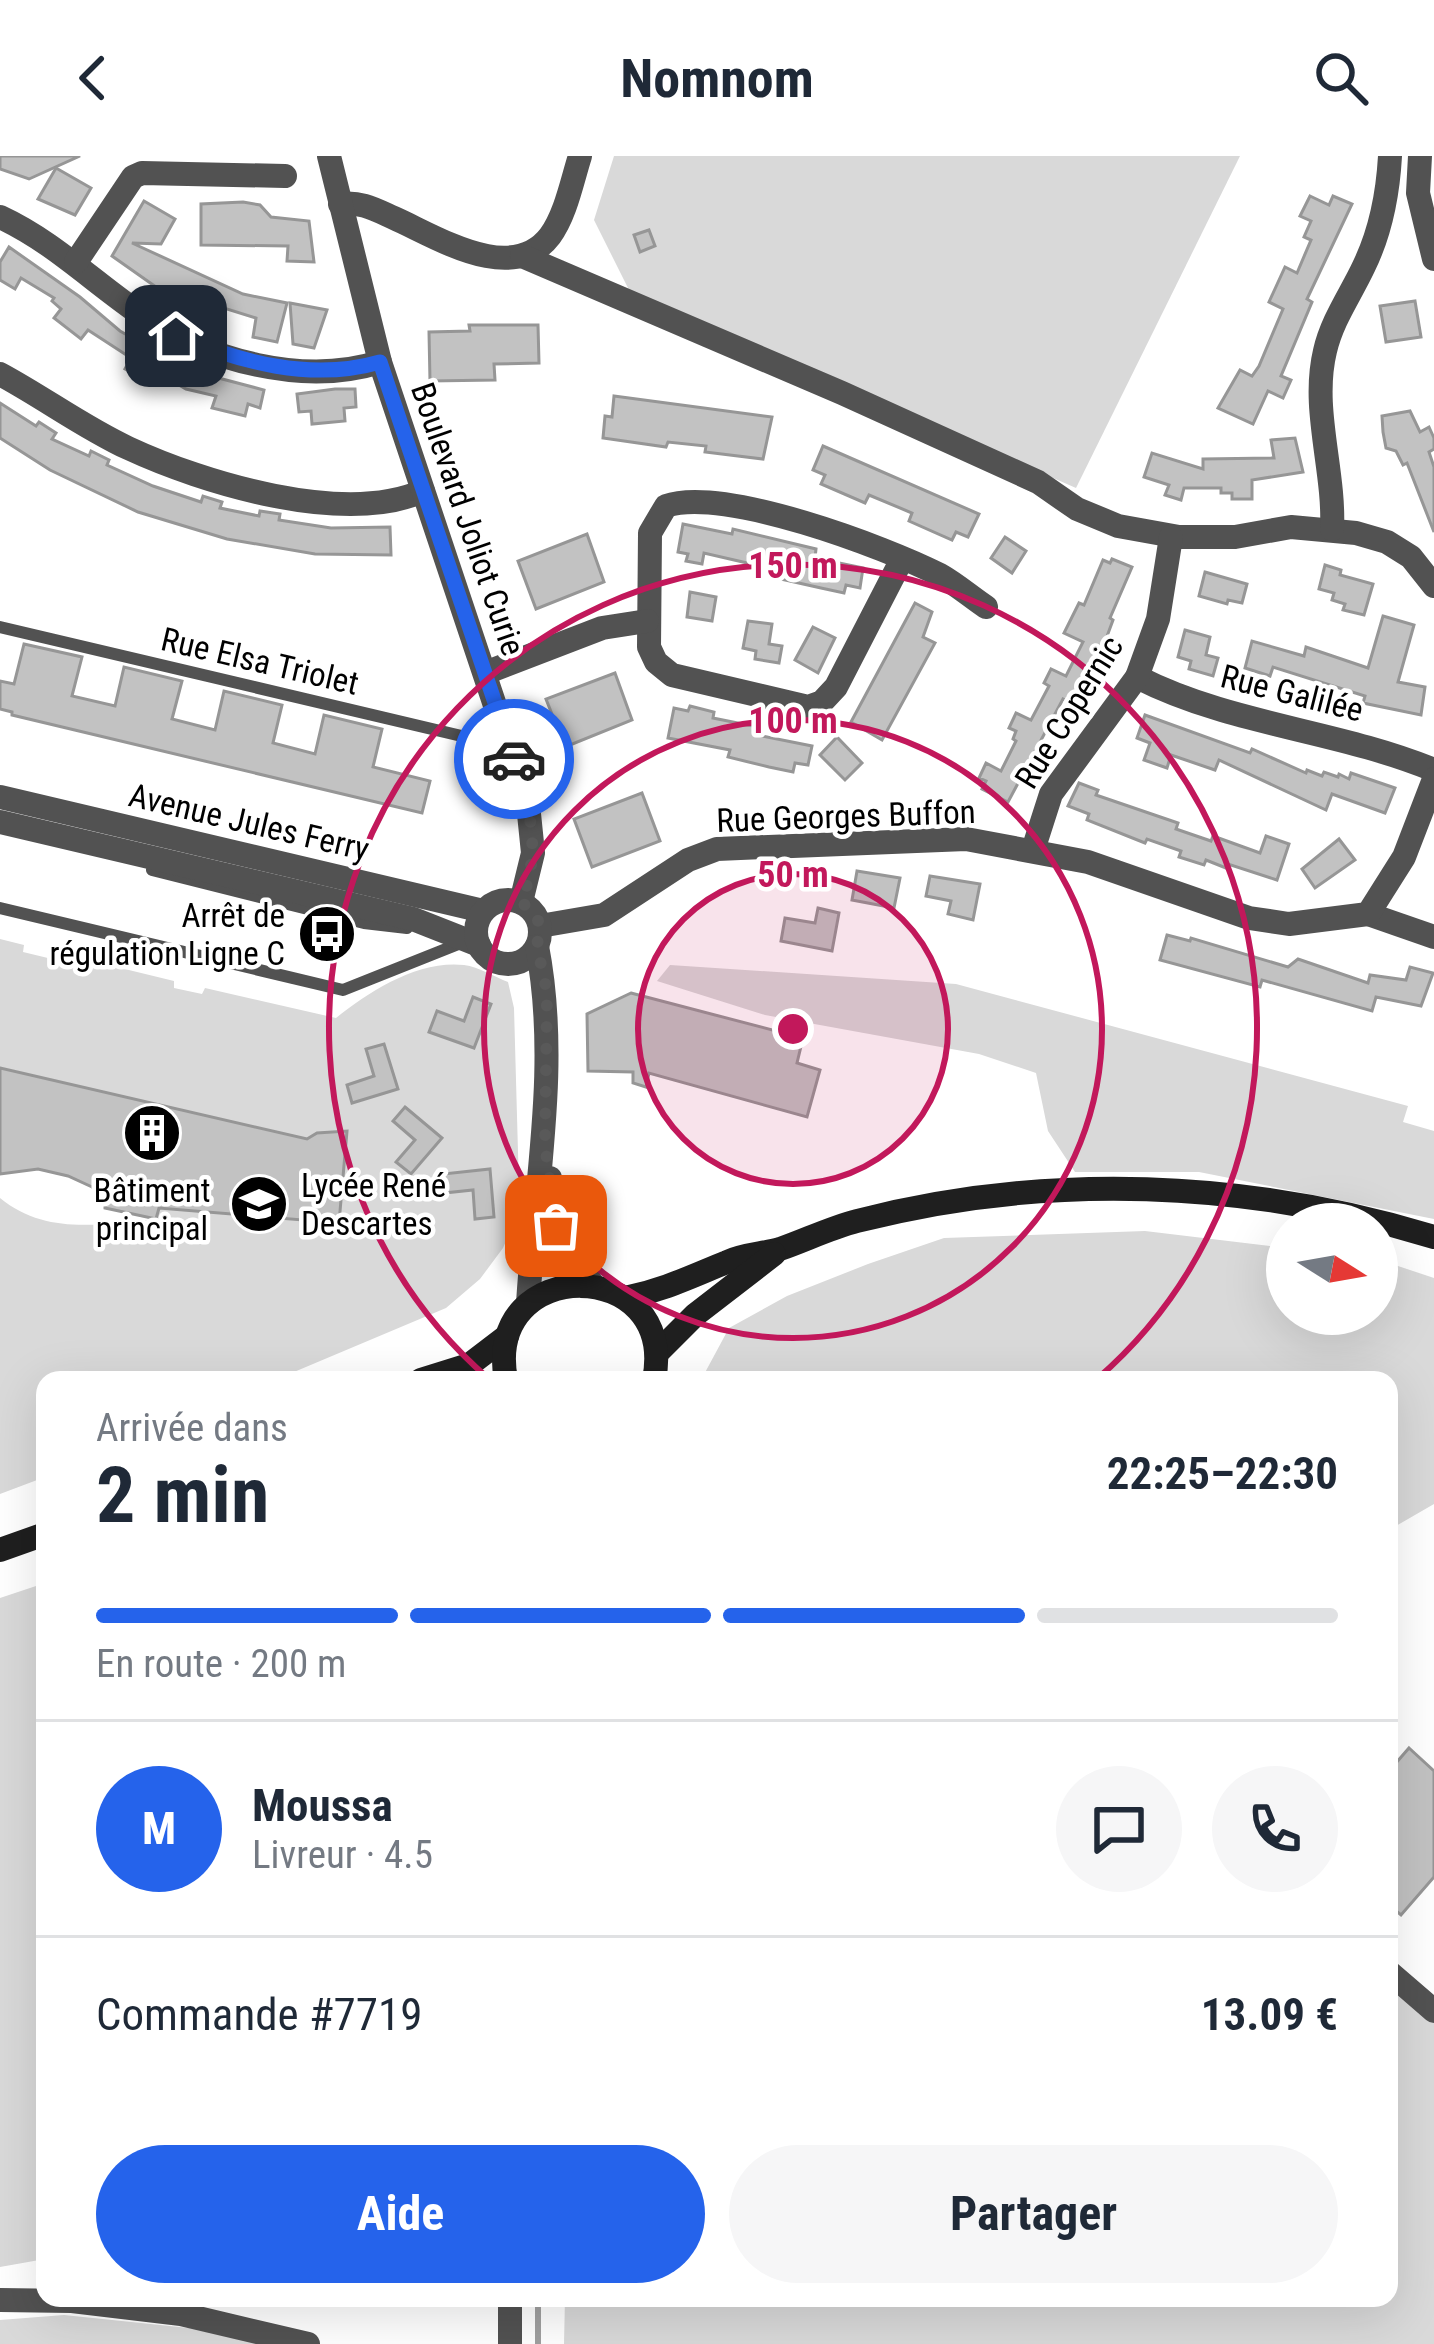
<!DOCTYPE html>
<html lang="fr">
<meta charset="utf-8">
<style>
:root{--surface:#fff;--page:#f6f6f7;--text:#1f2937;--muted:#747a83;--line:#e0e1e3;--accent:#2563eb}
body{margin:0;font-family:"Roboto Condensed",sans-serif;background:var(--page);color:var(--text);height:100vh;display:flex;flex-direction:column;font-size:45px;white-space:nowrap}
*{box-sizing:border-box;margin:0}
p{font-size:39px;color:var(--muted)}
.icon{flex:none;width:66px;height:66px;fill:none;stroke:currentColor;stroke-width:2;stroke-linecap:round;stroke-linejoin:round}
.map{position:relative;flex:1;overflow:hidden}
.details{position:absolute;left:36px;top:1215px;width:1362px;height:936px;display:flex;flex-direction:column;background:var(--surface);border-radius:24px;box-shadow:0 12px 48px #0002}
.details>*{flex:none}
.needle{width:78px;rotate:101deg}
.buttons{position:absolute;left:1266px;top:1047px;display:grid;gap:24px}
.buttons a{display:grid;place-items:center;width:132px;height:132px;border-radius:50%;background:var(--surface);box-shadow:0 12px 48px #0002;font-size:60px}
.pin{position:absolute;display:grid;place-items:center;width:102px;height:102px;color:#fff;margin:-51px;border-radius:24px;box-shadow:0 6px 18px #0006}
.courier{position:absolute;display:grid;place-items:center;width:120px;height:120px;margin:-60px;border:9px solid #2563eb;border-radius:50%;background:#fff;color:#222;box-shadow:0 3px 15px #0007}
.head em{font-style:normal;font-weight:700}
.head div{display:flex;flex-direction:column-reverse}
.head{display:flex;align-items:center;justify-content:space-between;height:204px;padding:0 60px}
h1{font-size:78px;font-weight:700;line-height:90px}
.bar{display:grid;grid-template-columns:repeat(4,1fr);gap:18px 12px;align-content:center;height:144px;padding:0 60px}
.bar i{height:15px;border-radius:9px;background:var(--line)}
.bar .selected{background:var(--accent)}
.bar p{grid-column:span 4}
.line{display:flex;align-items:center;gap:30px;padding:0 60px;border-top:3px solid var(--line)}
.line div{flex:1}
.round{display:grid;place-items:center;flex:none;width:126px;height:126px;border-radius:63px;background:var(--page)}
.primary-button{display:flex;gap:24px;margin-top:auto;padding:24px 60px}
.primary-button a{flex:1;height:138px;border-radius:72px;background:var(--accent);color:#fff;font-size:48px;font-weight:700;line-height:138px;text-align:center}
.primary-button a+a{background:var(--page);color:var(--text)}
header{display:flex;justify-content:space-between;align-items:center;height:156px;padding:0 60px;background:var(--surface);font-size:54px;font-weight:700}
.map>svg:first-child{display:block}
.green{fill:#d9d9d9}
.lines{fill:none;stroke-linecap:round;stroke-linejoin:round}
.stream{stroke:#a0a0a0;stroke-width:6}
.building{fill:#c2c2c2;stroke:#969696;stroke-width:3}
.service{stroke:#525252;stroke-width:12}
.minor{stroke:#525252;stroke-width:24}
.tertiary{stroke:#525252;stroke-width:24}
.secondary{stroke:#1f1f1f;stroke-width:24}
.done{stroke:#595959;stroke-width:12;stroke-dasharray:0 21.6}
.route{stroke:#2563eb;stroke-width:15}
.ring{fill:none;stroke:#c2185b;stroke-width:6}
.labels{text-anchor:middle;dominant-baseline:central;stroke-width:9;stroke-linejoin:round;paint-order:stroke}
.street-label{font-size:33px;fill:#000;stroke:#fff}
.poi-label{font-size:33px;fill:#000;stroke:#fff;text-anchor:end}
.centre{fill:#c2185b;stroke:#fff;stroke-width:6}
.ring-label{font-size:36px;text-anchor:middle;font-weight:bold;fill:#c2185b;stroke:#fff;stroke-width:9;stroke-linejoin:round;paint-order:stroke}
</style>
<header><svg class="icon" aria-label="back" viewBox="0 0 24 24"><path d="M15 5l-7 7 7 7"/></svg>Nomnom<svg class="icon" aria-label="search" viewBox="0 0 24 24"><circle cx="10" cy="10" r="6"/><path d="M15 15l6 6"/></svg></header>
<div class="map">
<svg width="1434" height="2188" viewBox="0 0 1434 2188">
<rect width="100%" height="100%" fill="#fff"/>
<g class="green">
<path d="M614,0H1240L1076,332L631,138L594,64Z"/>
<path d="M0,783L24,789L23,796L52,803L55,796L174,825V832L202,838L205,832L336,862C370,835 418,804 464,809C479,811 495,821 508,826L514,852L519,1032L515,1064L503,1092L480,1123L446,1152L275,1224H45V1321L0,1338V1042C46,1080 102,1068 155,1063L159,1052L339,1067L347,976L317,977L307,983L0,911Z"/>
<path d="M670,809L956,828L1408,950L1403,966L1434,975V1063L1199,1016H1075L1048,975L1036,917L979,898L765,859L657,825Z"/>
<path d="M1145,1075L1287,1092V1158H1377V1103L1434,1122V1348L1389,1374V1224H701L729,1172L787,1140L868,1108L944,1082Z"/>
<path d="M45,1427V2103L0,2111V1442Z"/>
<path d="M1389,1827L1434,1867V2188H564L565,2142H1229L1281,2151L1283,2142H1389Z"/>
<path d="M64,2159L208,2174L263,2188H0V2164Z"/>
</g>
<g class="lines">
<path class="stream" d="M538,2142V2188"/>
</g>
<g class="building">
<path d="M0,0H80L29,23L0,13Z"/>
<path d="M56,12L91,32L75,59L38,43Z"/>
<path d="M1310,40L1329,49L1333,40L1352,48L1307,143L1312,146L1281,220L1291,224L1283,242L1268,235L1253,268L1218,252L1240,214L1252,220L1259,210L1283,153L1269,146L1285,111L1297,117L1311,84L1304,81L1311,65L1300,60Z"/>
<path d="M144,45L175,63L161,88L132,87L243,138L287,147L277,186L253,181L256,162L224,152L216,170L177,154L162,146L156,131L112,100Z"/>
<path d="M243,46L260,49L271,61L309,65L314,106L287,105L288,90L201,89V48Z"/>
<path d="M649,74L655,90L640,96L634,79Z"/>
<path d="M9,91L80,141L120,175L163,199L192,215L264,234L260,252L248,248L245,260L212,252L216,240L186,233L160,218L154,229L125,213L131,202L88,174L81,183L54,162L61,153L52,145L54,142L21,122L15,133L0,124V106Z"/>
<path d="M1415,145L1421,181L1386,186L1380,150Z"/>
<path d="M290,147L327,154L314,192L293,188Z"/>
<path d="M469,169H538L539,207L494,208L495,224L430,225L429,176L470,175Z"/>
<path d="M335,233H355L356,251L344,252L345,265L312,268L311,255L299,256L297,238Z"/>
<path d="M614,240L772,261L763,303L705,296L706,290L668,286L666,291L603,282L605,260L612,261Z"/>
<path d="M0,247L36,270L39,266L56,277L52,283L89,300L91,295L109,304L107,309L153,330L201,346L203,340L222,346L220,352L259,360L260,355L280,358L279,364L331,372L390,371L391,399L315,398L227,383L138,356L50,314L0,282Z"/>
<path d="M1410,255L1420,276L1429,271L1434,282V293L1429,296L1434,311V376L1407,307L1403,309L1396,295L1386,292L1383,276L1382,260Z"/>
<path d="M1295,282L1303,316L1252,324V343H1232V337H1221V332H1184L1181,344L1165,339L1169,329L1144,321L1152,297L1203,313V303L1274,302L1271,284Z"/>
<path d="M823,290L979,358L968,381L956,376L952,384L909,365L912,357L869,339L865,347L821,328L825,319L813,314Z"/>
<path d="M683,368L732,378L733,373L816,393L815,402L863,412L860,432L846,429L844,437L821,432L781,423L782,415L704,397L702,408L686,405L688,398L678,396Z"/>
<path d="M587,378L604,426L536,453L518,405Z"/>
<path d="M1005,381L1026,395L1012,417L991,402Z"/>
<path d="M1112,403L1132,411L1110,462L1113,464L1106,483L1074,548L1063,543L1008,646L982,633L986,625L979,622L986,607L1001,615L1016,585L1013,583L1016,575L1009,572L1016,557L1031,564L1049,530L1044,527L1051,513L1066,520L1083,486L1064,477L1079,447L1084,449L1103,404L1110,407Z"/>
<path d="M1325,409L1341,414L1340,419L1373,428L1364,459L1343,454L1345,448L1332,444L1334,437L1319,433Z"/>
<path d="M1205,416L1247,428L1242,447L1228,444L1227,448L1199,440Z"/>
<path d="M690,436L716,441L712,465L687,461Z"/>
<path d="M915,447L932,456L923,481L935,487L882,584L851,566Z"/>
<path d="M1383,460L1414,469L1398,526L1425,531L1421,559L1363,547L1365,540L1273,511L1270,520L1245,512L1252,485L1304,500L1306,491L1368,512Z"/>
<path d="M748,465L772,468L769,488L782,490L779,507L755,503L756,495L743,492Z"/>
<path d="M813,471L835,482L818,517L795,504Z"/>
<path d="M1185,474L1210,481L1206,499L1218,502L1213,520L1189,513L1191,505L1178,501Z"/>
<path d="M24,488L82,501L72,540L115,550L124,511L182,525L172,563L215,574L224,535L282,549L273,587L315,598L324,559L382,573L373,611L430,625L422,657L12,559V556L0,553V525L14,528Z"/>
<path d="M615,517L632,564L565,591L546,543Z"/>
<path d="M690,550L714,556L713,562L763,572L762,580L812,590L808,609L795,607L793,616L769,611L728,601L730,594L668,582L674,552L688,555Z"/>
<path d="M1145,559L1250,597L1252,593L1306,617L1307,614L1322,620L1324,616L1338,621L1339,618L1349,623L1351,617L1395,632L1385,657L1332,638L1326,654L1219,604L1215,614L1171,599L1167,612L1144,604L1150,587L1137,582Z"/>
<path d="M837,581L862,607L845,624L820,599Z"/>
<path d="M1079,627L1098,634L1096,639L1178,667L1176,673L1211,685L1213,680L1260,697L1266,680L1289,688L1277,724L1228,708L1226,712L1206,704L1204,709L1179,701L1181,695L1147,683L1145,687L1087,664L1089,658L1068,650Z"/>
<path d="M642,637L660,685L592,711L574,663Z"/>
<path d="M1339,683L1355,704L1315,732L1302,713Z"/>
<path d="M857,715L900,722L894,752L852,744Z"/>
<path d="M930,720L980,728L973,764L948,758L951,745L926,740Z"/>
<path d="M818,752L839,757L832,795L781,785L785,762L815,767Z"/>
<path d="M1167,779L1190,785L1191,782L1288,811L1298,803L1368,827L1370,819L1406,824L1410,811L1433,817L1421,850L1376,841L1372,855L1262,824L1260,831L1160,804Z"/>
<path d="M631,837L803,882L797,907L820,914L807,961L649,917L646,931L633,927V916L588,915L587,858Z"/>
<path d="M473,841L491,848L474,892L429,876L437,855L464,865Z"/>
<path d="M384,888L398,933L352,947L347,929L374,920L366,893Z"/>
<path d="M0,912L307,983L317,977L347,975L339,1067L159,1052L156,1063L105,1052V1042L92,1031L68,1020L38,1013L0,1018Z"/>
<path d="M405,951L442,982L411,1018L396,1006L415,984L393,965Z"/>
<path d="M490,1013L494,1061L475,1063L473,1034L444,1037L443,1018Z"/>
<path d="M1409,1592L1434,1615V1721L1401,1759L1389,1749V1615Z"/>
</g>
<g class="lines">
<g class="service">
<path d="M0,471L487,586H507"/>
<path d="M152,714L364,767L407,772"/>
<path d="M0,752L343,834L466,785"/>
</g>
<g class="minor">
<path d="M1420,0L1418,37L1434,103"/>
<path d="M340,48C361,45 376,54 394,62C437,81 512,130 550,80C566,58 572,25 580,0"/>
<path d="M0,61C54,86 94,127 143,160C207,205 304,230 380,206"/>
<path d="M522,100L842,237L1038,326L1077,353L1118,370L1179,381H1235L1291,371L1356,377L1387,386L1411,401L1434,430"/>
<path d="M76,106L133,21L142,17L285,20"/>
<path d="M0,218C43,241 83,271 128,292C203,327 344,370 423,335"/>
<path d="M1332,373C1335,314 1311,253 1325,195C1332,164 1351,138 1364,110C1380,77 1388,36 1390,0"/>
<path d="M901,405L836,531L822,546L808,551L672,519L656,506L649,491L650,377L666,350C723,330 885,391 940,419C956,428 971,441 986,451"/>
<path d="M485,517L602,472L647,465"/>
<path d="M1137,521C1231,569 1337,574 1434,614"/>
<path d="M0,641L483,755"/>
<path d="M0,666L413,763L479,789"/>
<path d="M1033,694L1051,638L1137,521L1158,463L1171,381"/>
<path d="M1368,758L1434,781"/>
<path d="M540,770L604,759L688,704L717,693L966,683L1088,706L1249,762L1289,768L1368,758L1404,701L1434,623"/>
<path d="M1389,1816L1434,1855"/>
<path d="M510,2142V2188"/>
<path d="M0,2144L72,2145L181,2158L308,2188"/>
</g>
<g class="tertiary">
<path d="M329,0L380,206L528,648L533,697L521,746"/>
<circle cx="508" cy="776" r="32"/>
<path d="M550,1022L556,1070L593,1129"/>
<path d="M528,1148C535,1029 560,909 537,790"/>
</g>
<g class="secondary">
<path d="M625,1142C664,1134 690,1121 727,1106C744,1098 763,1098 780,1093C806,1084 830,1072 857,1065C1048,1016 1246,1024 1434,1081"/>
<path d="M657,1197L695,1159L774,1098"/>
<path d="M421,1224L469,1209L507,1180"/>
<path d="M506,1224C482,1098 679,1099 654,1224"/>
<path d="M0,1394L45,1378"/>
</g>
</g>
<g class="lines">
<path class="done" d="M514,603C530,653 542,695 521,746L535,757L540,770L537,790L547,836L545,989L556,1070"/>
<path class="route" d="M176,180C241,206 311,226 380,206L514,603"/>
</g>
<circle cx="793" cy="873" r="155" fill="#c2185b" fill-opacity=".12"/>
<g class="ring">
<circle cx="793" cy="873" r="155"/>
<circle cx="793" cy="873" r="309"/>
<path d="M489 1223A464 464 0 1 1 1097 1223"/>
</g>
<defs>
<g id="bus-disc" transform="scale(3)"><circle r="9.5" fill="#000" stroke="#fff"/><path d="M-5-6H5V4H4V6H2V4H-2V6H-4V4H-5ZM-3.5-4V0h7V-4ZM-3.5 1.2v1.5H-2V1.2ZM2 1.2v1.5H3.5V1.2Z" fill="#fff"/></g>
<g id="building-disc" transform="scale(3)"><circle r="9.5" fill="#000" stroke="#fff"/><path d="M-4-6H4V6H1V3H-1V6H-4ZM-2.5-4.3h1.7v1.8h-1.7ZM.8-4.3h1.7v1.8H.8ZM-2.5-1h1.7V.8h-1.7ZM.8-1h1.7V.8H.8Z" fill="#fff"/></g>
<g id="school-disc" transform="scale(3)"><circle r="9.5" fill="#000" stroke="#fff"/><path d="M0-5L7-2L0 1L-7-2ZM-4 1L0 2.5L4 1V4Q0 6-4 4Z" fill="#fff"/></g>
</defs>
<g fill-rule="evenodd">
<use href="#bus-disc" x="327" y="778"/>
<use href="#building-disc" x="152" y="977"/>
<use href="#school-disc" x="259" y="1048"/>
</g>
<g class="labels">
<g class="street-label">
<text transform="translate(468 363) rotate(71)">Boulevard Joliot Curie</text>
<text transform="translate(260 505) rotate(13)">Rue Elsa Triolet</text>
<text transform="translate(1292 537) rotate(14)">Rue Galilée</text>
<text transform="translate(1069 556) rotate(-58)">Rue Copernic</text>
<text transform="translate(846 660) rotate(-2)">Rue Georges Buffon</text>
<text transform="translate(249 666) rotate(13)">Avenue Jules Ferry</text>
</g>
<g class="poi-label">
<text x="285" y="759">Arrêt de<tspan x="285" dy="38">régulation Ligne C</tspan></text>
<text x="301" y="1029" text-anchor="start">Lycée René<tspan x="301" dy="38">Descartes</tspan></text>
<text x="152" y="1034" text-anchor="middle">Bâtiment<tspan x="152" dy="38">principal</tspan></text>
</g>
</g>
<circle cx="793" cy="873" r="18" class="centre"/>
<g class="ring-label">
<text x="793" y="422">150 m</text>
<text x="793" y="577">100 m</text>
<text x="793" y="731">50 m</text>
</g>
</svg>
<div class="buttons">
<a><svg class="needle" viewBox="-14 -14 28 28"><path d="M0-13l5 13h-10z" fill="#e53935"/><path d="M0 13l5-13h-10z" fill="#747a83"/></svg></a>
</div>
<div class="pin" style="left:556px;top:1070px;background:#ea580c"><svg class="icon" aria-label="bag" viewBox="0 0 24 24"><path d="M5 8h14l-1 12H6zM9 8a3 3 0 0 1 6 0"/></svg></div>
<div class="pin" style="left:176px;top:180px;background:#1f2937"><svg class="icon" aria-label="home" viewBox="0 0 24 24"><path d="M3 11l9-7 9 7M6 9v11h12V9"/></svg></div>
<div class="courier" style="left:514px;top:603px"><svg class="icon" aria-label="car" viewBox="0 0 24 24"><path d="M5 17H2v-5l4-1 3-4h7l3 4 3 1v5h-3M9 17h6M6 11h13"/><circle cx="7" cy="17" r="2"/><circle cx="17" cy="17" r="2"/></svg></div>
<section class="details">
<div class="head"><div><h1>2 min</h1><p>Arrivée dans</p></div><em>22:25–22:30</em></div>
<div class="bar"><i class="selected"></i><i class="selected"></i><i class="selected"></i><i></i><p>En route · 200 m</p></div>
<div class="line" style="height:216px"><b class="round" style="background:var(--accent);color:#fff">M</b><div><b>Moussa</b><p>Livreur · 4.5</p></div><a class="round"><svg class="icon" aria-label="chat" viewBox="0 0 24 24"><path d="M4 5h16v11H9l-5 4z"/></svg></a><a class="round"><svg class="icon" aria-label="phone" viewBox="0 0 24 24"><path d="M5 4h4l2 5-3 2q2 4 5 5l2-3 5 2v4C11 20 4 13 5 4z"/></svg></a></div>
<div class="line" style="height:156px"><div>Commande #7719</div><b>13.09 €</b></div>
<div class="primary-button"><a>Aide</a><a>Partager</a></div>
</section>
</div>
